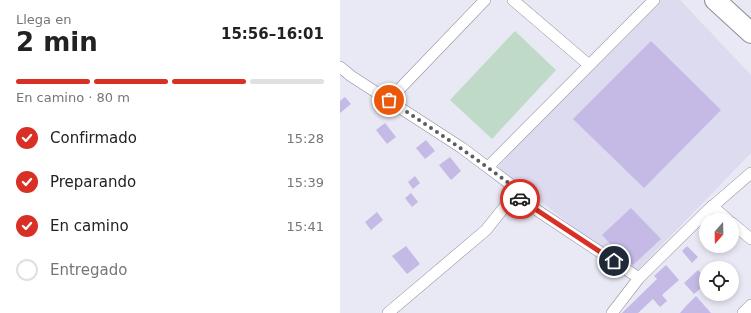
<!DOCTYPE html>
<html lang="es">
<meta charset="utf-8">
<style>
:root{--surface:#fff;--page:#f2f2f2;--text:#222;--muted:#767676;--line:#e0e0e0;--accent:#d93025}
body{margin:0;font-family:"DejaVu Sans",sans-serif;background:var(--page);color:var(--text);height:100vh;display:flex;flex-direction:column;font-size:15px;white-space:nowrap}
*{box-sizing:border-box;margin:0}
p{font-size:13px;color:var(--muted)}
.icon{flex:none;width:22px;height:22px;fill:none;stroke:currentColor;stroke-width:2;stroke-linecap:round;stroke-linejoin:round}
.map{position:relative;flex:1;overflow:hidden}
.side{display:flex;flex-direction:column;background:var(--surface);width:340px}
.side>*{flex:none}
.needle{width:26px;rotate:200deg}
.buttons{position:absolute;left:359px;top:213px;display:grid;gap:8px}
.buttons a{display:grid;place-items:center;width:40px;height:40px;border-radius:50%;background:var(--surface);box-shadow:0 2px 6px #0003;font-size:20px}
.pin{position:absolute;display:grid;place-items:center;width:34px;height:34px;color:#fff;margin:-17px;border:2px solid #fff;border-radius:50%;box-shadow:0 1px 4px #0007}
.courier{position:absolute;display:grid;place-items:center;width:40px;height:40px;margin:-20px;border:3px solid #d93025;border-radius:50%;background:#fff;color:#222;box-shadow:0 1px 5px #0007}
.headline em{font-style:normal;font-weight:700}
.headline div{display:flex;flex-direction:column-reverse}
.headline{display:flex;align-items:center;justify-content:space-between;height:68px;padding:0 16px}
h1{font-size:26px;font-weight:700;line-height:30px}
.bar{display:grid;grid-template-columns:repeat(4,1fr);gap:6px 4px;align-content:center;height:48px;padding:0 16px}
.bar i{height:5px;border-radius:3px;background:var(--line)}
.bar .on{background:var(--accent)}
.bar p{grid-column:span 4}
ol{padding:0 16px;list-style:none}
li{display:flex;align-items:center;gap:12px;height:44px}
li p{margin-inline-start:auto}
li .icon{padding:4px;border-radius:50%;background:var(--accent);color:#fff;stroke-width:4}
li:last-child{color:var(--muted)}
li i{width:22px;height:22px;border:2px solid var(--line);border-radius:50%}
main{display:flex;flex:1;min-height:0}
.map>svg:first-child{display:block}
.built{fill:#dcdbef}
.green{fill:#bfdac7}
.building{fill:#c4bae5}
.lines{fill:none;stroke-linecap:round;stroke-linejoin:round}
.street-casing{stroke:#8f8e99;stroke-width:12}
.highway-casing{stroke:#8f8e99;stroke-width:22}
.street{stroke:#fff;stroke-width:11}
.highway{stroke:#fff;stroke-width:20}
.done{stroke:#5c5c63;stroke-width:4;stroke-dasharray:0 7.2}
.route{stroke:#d93025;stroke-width:5}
</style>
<main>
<section class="side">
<div class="headline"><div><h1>2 min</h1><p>Llega en</p></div><em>15:56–16:01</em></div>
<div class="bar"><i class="on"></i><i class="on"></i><i class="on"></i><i></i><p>En camino · 80 m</p></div>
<ol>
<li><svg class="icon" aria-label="check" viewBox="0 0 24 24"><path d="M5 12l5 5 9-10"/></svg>Confirmado<p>15:28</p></li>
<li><svg class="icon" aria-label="check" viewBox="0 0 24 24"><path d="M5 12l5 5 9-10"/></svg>Preparando<p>15:39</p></li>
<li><svg class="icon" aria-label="check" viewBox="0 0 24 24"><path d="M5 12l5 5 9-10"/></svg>En camino<p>15:41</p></li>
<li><i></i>Entregado</li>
</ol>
</section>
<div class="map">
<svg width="411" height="313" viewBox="0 0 411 313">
<rect width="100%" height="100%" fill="#e9e9f5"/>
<path class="built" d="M318,0H340L411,75V153L293,275L158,167L249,65Z"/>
<path class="green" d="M175,31L216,70L152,139L110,100Z"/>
<g class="building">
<path d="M311,41L381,110L304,188L233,119Z"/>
<path d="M5,97L11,104L0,113V101Z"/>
<path d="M45,123L56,137L47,144L36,130Z"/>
<path d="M86,140L95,151L85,159L76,148Z"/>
<path d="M110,157L121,171L111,180L99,165Z"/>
<path d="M75,176L80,183L73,189L68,182Z"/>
<path d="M71,193L78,202L72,207L65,198Z"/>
<path d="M291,208L321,239L293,265L286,261L262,235Z"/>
<path d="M37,212L43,220L31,230L25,222Z"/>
<path d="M66,246L80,264L67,274L52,256Z"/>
<path d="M347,246L358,257L352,263L342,251Z"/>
<path d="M326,265L339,280L322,295L327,301L320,307L313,299L298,313H282L317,279L314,276Z"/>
<path d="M358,270L366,278V284L354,294L344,283Z"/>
<path d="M356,296L371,313H340L346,306Z"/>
</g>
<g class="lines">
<g class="street-casing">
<g id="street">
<path d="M173,0L249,65"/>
<path d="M0,67L11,76L122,148L178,190L146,230L48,313"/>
<path d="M49,100L145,0"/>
<path d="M148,167L314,0"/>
<path d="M174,195L299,278"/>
<path d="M372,206L388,220"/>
<path d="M392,223L411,239"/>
<path d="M272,313L299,278L366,212L411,173"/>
<path d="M403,313L411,305"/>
</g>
</g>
<g class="highway-casing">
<path id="highway" d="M375,0L411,33"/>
</g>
<use href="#street" class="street"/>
<use href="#highway" class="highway"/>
</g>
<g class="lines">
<path class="done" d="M49,100C93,129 136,158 178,190L174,195L180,199"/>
<path class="route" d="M180,199L274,261"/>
</g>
</svg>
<div class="buttons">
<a><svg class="needle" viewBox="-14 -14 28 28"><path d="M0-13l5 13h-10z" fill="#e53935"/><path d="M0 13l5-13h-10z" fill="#767676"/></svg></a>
<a><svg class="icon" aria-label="locate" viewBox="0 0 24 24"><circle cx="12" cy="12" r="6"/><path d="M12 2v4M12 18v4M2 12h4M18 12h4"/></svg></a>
</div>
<div class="pin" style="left:49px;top:100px;background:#ea580c"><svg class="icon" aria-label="bag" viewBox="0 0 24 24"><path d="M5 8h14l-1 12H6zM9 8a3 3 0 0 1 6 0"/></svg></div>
<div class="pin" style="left:274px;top:261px;background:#1f2937"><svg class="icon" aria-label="home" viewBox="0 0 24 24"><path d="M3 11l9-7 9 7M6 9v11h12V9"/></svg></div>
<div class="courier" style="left:180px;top:199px"><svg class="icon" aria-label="car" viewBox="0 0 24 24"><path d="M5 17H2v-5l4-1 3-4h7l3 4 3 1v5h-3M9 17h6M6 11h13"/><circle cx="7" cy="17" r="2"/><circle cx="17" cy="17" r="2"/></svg></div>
</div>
</main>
